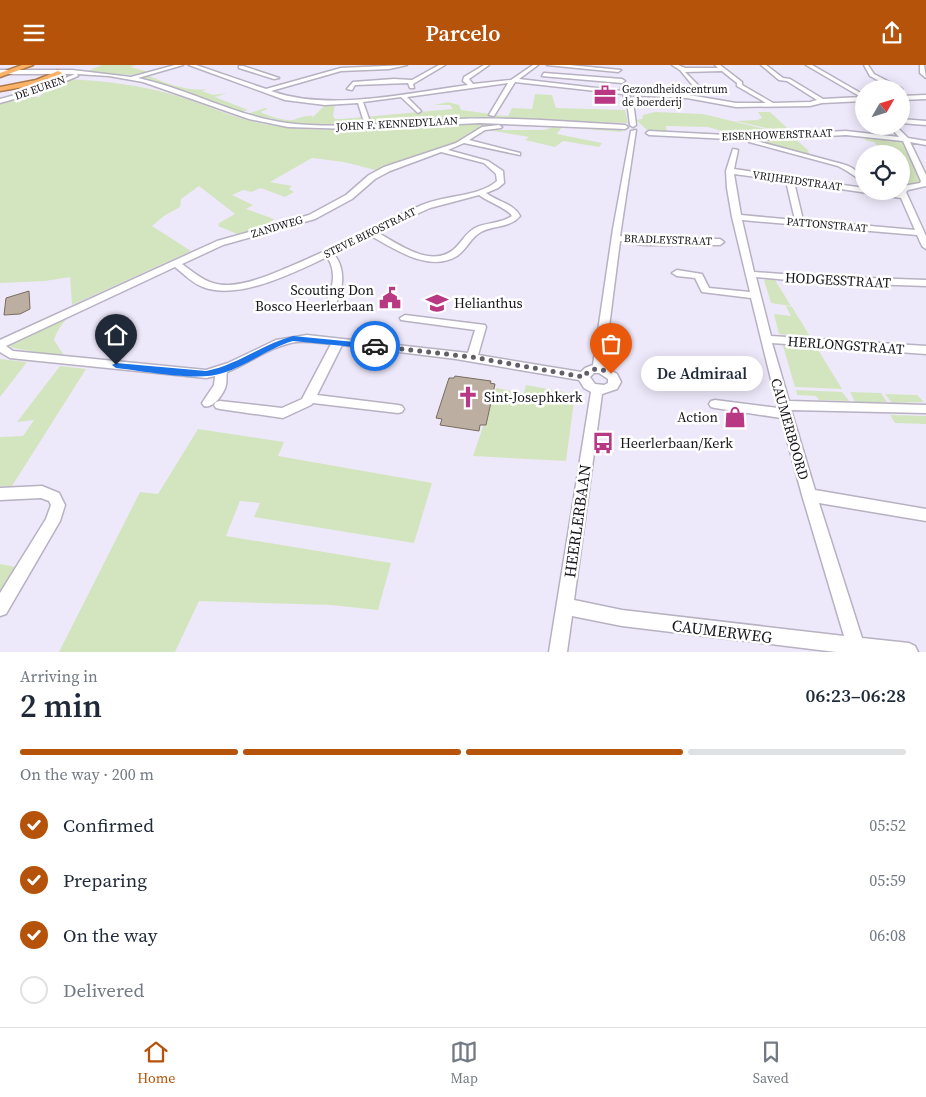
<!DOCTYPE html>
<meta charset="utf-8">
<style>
:root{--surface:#fff;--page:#f2f2f3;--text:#1f2937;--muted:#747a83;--line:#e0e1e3;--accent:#b45309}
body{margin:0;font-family:"Source Serif 4",serif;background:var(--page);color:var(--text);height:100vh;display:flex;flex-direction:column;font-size:19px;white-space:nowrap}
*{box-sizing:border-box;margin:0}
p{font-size:16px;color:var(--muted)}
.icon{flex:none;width:28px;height:28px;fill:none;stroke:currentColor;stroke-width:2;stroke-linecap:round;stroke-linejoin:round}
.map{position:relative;height:587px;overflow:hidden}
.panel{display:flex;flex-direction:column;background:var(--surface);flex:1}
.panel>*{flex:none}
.needle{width:32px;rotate:51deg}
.controls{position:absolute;left:855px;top:15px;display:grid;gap:10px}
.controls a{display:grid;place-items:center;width:55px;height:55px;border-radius:50%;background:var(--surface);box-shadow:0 2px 12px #0003;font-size:25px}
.pin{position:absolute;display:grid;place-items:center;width:42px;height:42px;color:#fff;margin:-51px -21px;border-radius:50% 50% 50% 0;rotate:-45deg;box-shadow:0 0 5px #0007}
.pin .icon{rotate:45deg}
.courier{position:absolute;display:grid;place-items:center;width:50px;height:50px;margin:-25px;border:4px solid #1a73e8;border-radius:50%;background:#fff;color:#222;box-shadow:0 1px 6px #0007}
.bubble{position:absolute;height:35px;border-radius:18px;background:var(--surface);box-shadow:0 2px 12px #0003;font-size:16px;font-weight:600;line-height:35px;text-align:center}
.overview em{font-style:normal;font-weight:600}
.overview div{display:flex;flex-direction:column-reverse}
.overview{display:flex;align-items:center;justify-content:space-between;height:85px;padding:0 20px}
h1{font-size:32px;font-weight:600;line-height:38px}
.bar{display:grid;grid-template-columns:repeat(4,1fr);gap:8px 5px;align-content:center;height:60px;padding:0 20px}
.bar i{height:6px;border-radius:4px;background:var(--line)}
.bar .selected{background:var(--accent)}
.bar p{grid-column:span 4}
ol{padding:0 20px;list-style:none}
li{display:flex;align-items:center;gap:15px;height:55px}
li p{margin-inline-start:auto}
li .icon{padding:5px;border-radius:50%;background:var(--accent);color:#fff;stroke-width:4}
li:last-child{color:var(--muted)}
li i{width:28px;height:28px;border:2px solid var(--line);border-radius:50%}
header{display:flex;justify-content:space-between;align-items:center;height:65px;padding:0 20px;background:var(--accent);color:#fff;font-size:22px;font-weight:600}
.dock{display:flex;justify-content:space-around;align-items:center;height:70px;border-top:1px solid var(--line);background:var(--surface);font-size:14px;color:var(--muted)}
.dock a{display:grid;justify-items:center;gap:2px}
.dock .selected{color:var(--accent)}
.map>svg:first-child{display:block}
.green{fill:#d3e5be}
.building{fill:#bcafa2;stroke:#786c60}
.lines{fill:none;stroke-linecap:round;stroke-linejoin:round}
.minor-casing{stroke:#b7b1c2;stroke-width:3}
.highway-casing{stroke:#ab7a4d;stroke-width:3}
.minor{fill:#fff;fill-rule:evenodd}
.highway{fill:#fab168;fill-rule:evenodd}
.route{fill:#1a73e8}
.done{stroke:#625f68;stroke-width:5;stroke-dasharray:0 9}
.labels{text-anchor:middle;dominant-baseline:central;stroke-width:5;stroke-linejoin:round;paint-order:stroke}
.far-street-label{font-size:11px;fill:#17151a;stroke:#fff}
.far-poi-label{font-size:11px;fill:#17151a;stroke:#fff;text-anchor:start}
.street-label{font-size:14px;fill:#17151a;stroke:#fff}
.poi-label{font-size:14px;fill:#17151a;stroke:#fff;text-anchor:start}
.near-street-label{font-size:16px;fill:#17151a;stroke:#fff}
</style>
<header><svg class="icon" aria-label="menu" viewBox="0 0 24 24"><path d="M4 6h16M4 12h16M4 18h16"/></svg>Parcelo<svg class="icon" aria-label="share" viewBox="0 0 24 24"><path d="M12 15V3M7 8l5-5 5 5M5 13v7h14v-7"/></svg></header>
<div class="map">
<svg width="926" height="587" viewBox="0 0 926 587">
<rect width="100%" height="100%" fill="#eee9fa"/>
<g class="green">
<path d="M102,0H136L130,2L149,7L131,10L85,7Z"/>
<path d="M146,10C167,18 186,27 207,24L202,26L213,30L227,28L215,32L248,45L241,47L139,12Z"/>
<path d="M50,14C89,14 129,18 167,28C201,37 233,54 269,60C335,71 404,60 470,58H490V61L482,62L475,69L460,77L379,106L344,97L312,93L270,117L292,121L289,124L294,127L285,132L261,123L251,127L243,125L232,130L253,140L246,144L274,154L270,157L274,160L237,169L218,161L219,158L235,149L199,121L181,134L180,142L164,151L152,161L191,186L72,240L70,212L45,216L0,218V36L23,31L39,32L43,28L35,27L59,16H48L2,25Z"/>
<path d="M535,29L552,30L556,43L625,45L628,58L476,53L345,60L307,59H301L304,57L299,59L247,49L265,43L268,44L260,47C270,51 282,56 293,55C300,53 305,50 313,51L312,53L326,39H335L333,51L335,54H341L453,44L450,40H434L448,37L459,40L461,45L491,49L490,52H494L495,50L508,51L512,43L532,44Z"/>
<path d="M655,47L703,49L786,69L739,71L708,62L666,61L667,69L647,65L636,55L642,54L643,50Z"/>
<path d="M758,47H770L787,63L775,65L736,56L757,55L762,53Z"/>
<path d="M560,60L621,65L622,67L562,62L557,69L602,78L599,82L563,76L555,82L525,75L529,72L488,65H544Z"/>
<path d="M860,70L903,76L921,117L901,121V89L884,87L874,77L867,76Z"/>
<path d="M793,72L808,85L809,89L751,74Z"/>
<path d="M767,214L775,215L791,241L771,238L764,215Z"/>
<path d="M786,241L792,242L811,273L779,269L774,249L791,251Z"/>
<path d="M76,245C66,254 58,262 54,275L65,292L13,283L10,281L12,275Z"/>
<path d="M784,280L817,283L842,324L795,322L783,281Z"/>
<path d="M0,294L27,297L0,332Z"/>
<path d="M60,301L86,304L12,421H0V372L23,371L34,355L17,357Z"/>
<path d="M526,320L575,329L566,396L473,391L496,323L524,328Z"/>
<path d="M796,325L842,327L849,336L819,335L816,331L797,330Z"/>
<path d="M850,327L881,328L887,337H855Z"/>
<path d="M885,329L917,330L924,337L892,338Z"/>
<path d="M890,350L926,351V359L895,358Z"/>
<path d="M198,364L284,377L278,391L432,418L414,478L254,452L260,438L240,436L226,471L391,498L378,545L331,540L199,536L175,587H59L140,427L158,429Z"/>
<path d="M0,499L16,502L0,529Z"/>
</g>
<g class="building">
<path d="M29,226L30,244L20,249L4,250L6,233Z"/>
<path d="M455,311L491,316L490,318L495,319L486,360H480L479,366L440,360L442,354L436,353L449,313H454Z"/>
</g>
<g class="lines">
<g class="minor-casing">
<g id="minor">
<path d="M175,0H183L138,13C189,24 235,51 287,58C343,65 401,56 458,54C513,52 569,57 625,60L628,62L625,64L480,58L352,64L288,62L249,54L143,17L109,11L77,9L78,11L45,25L0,38V34L41,23L75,9H0V5H72L131,12Z"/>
<path d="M189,0H196L266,24L341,3L407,0L389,4L341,6L271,26C330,47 407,28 468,20L463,16L464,12L484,0H489L469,14L473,19L511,15L533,0H538L519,14L622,26L621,23L624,21L628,26L683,29L694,22L680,5L672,0H678L685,3H718L715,0H720L742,17V20L773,38L810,37L817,35L787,16L779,15L761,0H766L783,13L790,14L823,34L861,32L806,0H812L864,30V36L822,38L810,41L736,42L687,33L629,30L634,44L636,60L633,62L630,60L628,44L623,29L515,17L494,51L489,50L508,18L407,32L421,46L418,48L401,32L363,37L369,54L366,56L363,54L358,38L325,40L285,35ZM722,6L737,18V21L766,38H736L689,30L700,22L685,7Z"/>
<path d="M439,0H445L413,19L414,23H410L408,18L355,20L352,25L347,24L353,17L394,14L412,15Z"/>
<path d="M547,0H569L621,5L618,7Z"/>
<path d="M864,0H868L874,9L901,23L902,24H894L870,11Z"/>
<path d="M920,0H924L926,13L920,8Z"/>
<path d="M239,1H243L279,13L274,14L239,3Z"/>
<path d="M544,8L622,14L625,16L622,18L542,11Z"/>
<path d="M926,30V34L901,35V31Z"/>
<path d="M901,54L926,56V60L901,58Z"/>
<path d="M499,60L502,62L501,63L485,65L469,75L520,88V90L464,78L448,85L488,96L503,106L504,118L498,123L486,128C498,137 513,138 520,151C510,163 494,160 481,167C471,172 467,184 457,191C429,208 395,184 371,171L334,189C347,206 343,227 333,244L329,245L324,242C332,226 338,208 327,192C295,207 239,236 203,222C192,218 184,209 175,202L6,281L13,286L206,305L228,298L276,275L307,270L468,288L475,265L401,255L400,253L405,250L485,260L486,262L478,290L581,307L585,303L593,300L613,164L631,66L636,65L620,171L644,174H720L724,177L720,180H644L620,176L604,301L617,309L621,317L617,324L602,329L574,535L622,545L844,571L802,430L781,353L715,343L711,342L709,339L711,336L715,335L778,343L751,233L702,227L695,213L677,211L672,208L677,205L702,209L709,223L750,227L732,152L727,123L726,106L733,84L738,85L734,104L864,123V126L899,128L903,121L920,118L921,116L903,76L846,70L753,75L842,99C850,101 855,104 860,110L856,112L847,106L838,101L749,77V75L649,70L646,68L649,66L746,71L846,66L899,72L889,61H896L908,73L926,76V80L910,77L926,110V121L908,125L906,127L926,171V184L922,181L917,170L742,155L754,207L809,211L926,215V221L809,217L756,212L771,271L926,281V289L772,278L789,336L926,340V348L791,345L815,425L926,444V456L819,438L862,573L909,578L915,581L918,587H836L622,561L572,551L567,587H549L591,327L584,323L579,315L456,294L342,280L317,330L398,340L402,341L404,344L402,347L398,348L313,338L311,340L283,353L220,344L216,343L214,340L216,337L220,336L282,343L302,334L331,279C319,278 308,276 296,277C271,281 249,298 227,307C226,311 227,316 226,320C224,329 213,344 204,341L202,338L214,320L215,311L206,313L10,293L0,287V275L217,176L309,150L346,130L369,110L384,102L456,78L482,62ZM441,87L484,98L496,109L497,116C479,132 445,130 422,140C375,160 331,185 284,204C267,211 248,219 229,220C209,221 197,210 182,199L223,180L315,154L352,134L375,114L390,106ZM734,109L786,116L795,155L741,150ZM794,117L901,133L915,165L803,155ZM479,130C488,137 507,143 512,151C501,159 487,157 475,163C465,168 461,179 453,185C430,203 398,179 377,167L430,143ZM594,308H599L608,314V318L604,320L595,319L590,312Z"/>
<path d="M42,421L59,428L65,440L60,456L6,549L0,551V528L46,454L51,440L49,436L41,433L0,435V423Z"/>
</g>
</g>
<g class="highway-casing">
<g id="highway">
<path d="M22,0H33L0,12V8Z"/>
<path d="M58,6L62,8L61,10L41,19L0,26V22L36,15Z"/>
</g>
</g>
<use href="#minor" class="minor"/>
<use href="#highway" class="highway"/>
</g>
<path class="route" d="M293,271L375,279L379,281L375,284L293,276C269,283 248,300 223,308C197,317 145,306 116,303L112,300L116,298L206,306C237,300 263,279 293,271Z"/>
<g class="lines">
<path class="done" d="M375,281L472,292L584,312C590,301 602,303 611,309"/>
</g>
<defs>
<g id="office-bare" transform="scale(1.725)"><path d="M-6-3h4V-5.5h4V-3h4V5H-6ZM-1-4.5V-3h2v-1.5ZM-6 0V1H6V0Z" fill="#b83883" stroke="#fff" stroke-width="2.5" paint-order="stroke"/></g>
<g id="civic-bare" transform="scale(1.725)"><path d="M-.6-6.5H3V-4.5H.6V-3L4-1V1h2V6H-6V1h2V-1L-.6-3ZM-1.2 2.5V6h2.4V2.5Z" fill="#b83883" stroke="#fff" stroke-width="2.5" paint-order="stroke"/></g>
<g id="school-bare" transform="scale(1.725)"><path d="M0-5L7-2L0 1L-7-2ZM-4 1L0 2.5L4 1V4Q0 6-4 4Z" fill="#b83883" stroke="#fff" stroke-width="2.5" paint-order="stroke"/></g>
<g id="church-bare" transform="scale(1.725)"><path d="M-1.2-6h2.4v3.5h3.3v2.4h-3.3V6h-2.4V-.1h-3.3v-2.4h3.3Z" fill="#b83883" stroke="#fff" stroke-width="2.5" paint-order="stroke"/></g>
<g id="shop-bare" transform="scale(1.725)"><path d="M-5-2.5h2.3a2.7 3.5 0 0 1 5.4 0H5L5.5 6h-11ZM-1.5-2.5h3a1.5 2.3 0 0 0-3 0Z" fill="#b83883" stroke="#fff" stroke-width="2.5" paint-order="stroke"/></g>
<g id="bus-bare" transform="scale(1.725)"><path d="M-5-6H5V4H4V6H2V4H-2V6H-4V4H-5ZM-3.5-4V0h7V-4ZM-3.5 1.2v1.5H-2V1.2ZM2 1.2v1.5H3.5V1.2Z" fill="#b83883" stroke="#fff" stroke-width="2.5" paint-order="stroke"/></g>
</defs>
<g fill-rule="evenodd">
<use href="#office-bare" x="605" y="30"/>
<use href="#civic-bare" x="390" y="233"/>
<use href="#school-bare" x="437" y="238"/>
<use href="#church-bare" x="468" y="332"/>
<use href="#shop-bare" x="735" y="352"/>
<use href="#bus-bare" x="603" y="378"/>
</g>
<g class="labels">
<g class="far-street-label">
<text transform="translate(40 23) rotate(-19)">DE EUREN</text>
<text transform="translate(397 59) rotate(-3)">JOHN F. KENNEDYLAAN</text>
<text transform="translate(777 70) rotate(-2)">EISENHOWERSTRAAT</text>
<text transform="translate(797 116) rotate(8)">VRIJHEIDSTRAAT</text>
<text transform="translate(827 160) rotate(5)">PATTONSTRAAT</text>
<text transform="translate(277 162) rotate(-16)">ZANDWEG</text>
<text transform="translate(370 168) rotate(-26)">STEVE BIKOSTRAAT</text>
<text transform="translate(668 175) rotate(2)">BRADLEYSTRAAT</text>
</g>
<g class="far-poi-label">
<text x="622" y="24">Gezondheidscentrum<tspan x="622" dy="13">de boerderij</tspan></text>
</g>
<g class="street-label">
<text transform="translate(838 215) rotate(3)">HODGESSTRAAT</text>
<text transform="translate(846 280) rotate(4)">HERLONGSTRAAT</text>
<text transform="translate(790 364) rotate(74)">CAUMERBOORD</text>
</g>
<g class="poi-label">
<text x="374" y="225" text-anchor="end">Scouting Don<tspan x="374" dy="16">Bosco Heerlerbaan</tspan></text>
<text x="454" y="238">Helianthus</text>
<text x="484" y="332">Sint-Josephkerk</text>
<text x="718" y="352" text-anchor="end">Action</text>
<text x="620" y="378">Heerlerbaan/Kerk</text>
</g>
<g class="near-street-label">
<text transform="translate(577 456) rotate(-82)">HEERLERBAAN</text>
<text transform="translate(722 566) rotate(7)">CAUMERWEG</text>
</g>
</g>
</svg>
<div class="controls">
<a><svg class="needle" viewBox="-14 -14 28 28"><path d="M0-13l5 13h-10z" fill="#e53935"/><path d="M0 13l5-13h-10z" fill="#747a83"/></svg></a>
<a><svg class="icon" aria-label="locate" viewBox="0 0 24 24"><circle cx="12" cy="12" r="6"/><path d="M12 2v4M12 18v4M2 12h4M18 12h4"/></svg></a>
</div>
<div class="pin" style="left:611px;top:309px;background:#ea580c"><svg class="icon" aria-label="bag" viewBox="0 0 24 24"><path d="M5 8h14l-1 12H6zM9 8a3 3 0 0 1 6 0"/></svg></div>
<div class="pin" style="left:116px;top:300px;background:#1f2937"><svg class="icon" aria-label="home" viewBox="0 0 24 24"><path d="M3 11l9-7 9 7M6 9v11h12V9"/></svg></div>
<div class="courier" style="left:375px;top:281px"><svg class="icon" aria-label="car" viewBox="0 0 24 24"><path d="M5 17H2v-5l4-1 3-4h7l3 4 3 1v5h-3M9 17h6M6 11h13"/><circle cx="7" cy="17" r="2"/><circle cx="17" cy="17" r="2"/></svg></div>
<div class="bubble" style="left:641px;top:291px;width:122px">De Admiraal</div>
</div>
<section class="panel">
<div class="overview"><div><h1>2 min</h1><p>Arriving in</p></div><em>06:23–06:28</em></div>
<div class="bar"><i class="selected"></i><i class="selected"></i><i class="selected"></i><i></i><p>On the way · 200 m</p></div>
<ol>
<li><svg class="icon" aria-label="check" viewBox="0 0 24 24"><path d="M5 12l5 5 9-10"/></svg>Confirmed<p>05:52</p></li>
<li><svg class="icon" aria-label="check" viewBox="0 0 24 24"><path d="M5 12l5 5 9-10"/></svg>Preparing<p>05:59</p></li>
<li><svg class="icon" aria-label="check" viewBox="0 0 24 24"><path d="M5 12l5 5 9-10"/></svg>On the way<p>06:08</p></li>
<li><i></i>Delivered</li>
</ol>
</section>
<nav class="dock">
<a class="selected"><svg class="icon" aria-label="home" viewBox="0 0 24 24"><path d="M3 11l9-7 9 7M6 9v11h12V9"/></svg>Home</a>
<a><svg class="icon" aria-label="map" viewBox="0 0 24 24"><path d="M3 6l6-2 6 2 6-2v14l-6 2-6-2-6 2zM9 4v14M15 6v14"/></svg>Map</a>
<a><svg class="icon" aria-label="saved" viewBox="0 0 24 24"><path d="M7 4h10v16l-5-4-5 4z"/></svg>Saved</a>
</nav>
